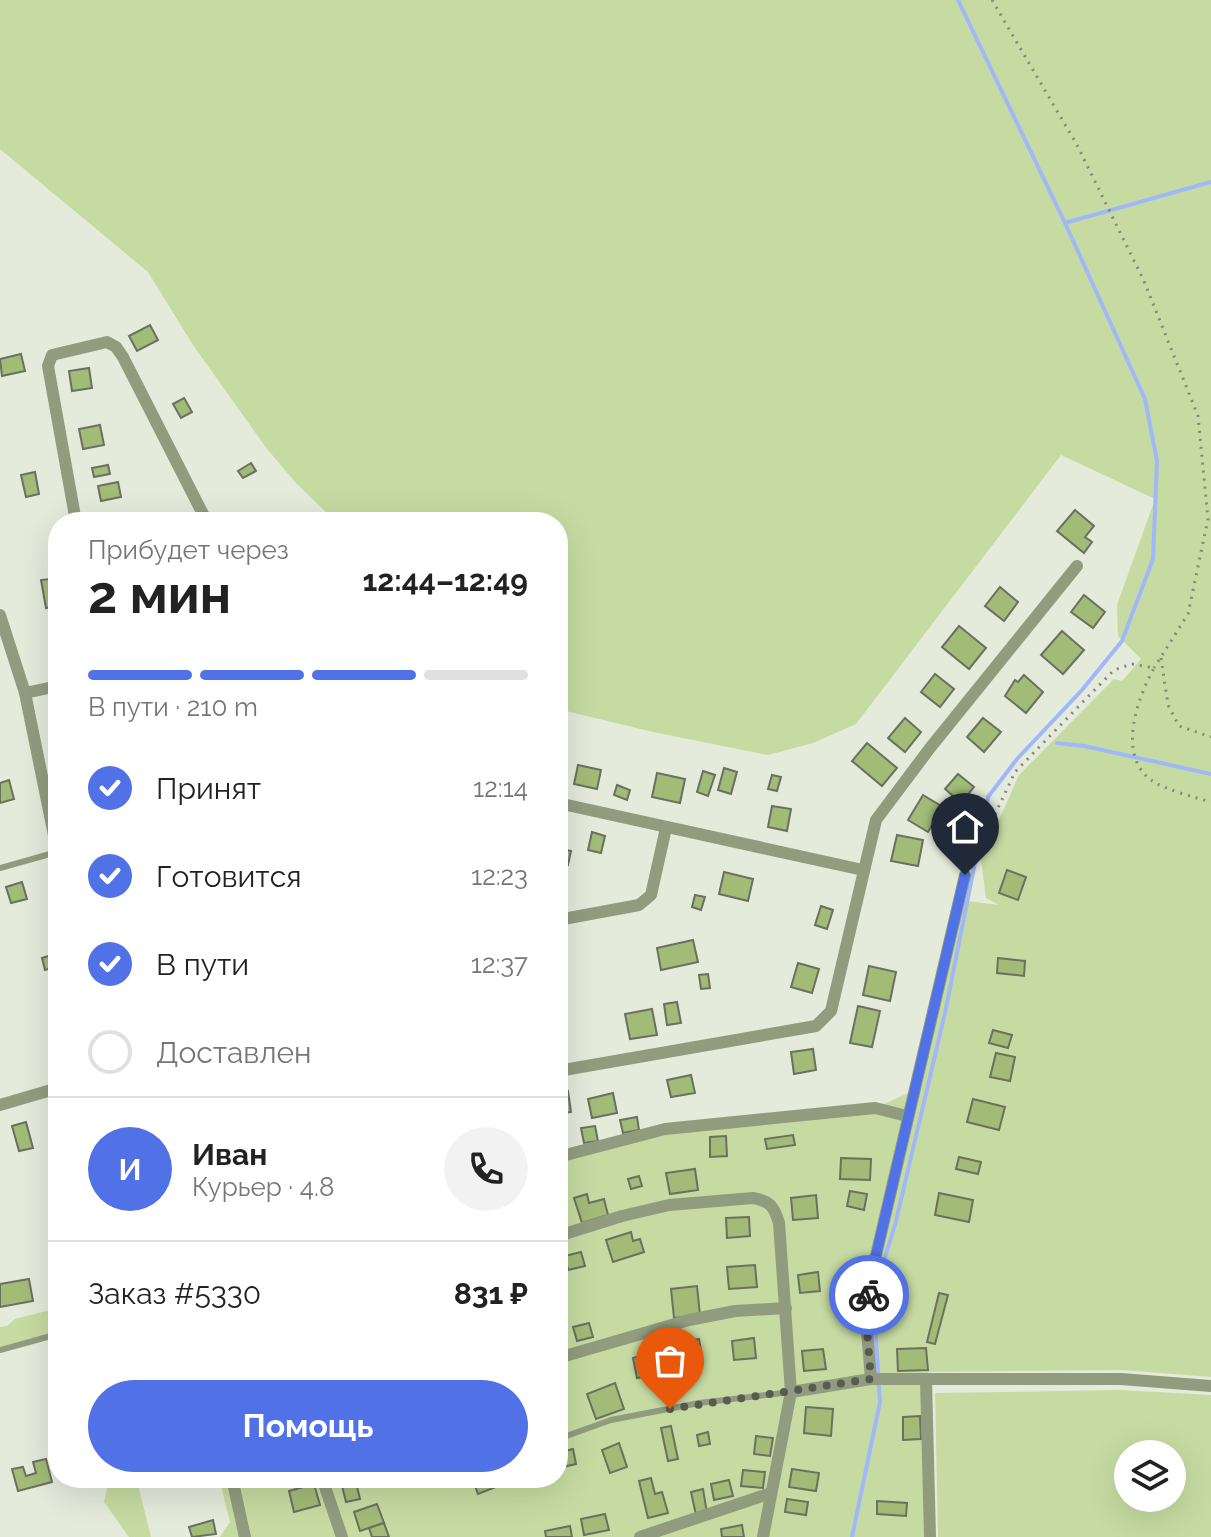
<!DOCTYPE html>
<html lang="ru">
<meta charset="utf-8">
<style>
:root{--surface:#fff;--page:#f2f2f2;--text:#222;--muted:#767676;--line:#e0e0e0;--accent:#5171e6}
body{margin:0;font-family:Raleway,sans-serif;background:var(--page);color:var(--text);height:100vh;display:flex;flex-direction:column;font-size:30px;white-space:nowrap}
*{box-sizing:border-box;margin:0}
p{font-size:26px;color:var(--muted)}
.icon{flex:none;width:44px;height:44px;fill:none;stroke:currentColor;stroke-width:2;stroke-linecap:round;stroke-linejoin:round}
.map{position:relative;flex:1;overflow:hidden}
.drawer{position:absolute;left:48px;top:512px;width:520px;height:976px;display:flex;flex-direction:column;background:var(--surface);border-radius:32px;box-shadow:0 8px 32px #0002}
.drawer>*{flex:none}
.tools{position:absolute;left:1114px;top:1440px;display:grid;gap:16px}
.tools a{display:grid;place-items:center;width:72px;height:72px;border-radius:50%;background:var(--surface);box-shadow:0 8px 32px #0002;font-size:40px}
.pin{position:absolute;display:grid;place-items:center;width:68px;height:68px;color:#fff;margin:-82px -34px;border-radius:50% 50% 50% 0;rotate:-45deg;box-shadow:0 0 8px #0007}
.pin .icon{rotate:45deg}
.courier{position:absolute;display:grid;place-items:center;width:80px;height:80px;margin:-40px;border:6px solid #5171e6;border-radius:50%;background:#fff;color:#222;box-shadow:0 2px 10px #0007}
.head em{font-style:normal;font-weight:700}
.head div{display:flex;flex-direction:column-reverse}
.head{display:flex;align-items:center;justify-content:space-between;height:136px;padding:0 40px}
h1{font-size:52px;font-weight:700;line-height:60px}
.bar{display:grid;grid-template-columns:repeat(4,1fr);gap:12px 8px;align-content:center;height:96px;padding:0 40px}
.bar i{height:10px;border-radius:6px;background:var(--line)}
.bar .active{background:var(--accent)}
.bar p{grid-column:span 4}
.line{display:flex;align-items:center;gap:20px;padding:0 40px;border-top:2px solid var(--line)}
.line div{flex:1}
.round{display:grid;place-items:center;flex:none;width:84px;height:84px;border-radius:42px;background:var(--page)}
ol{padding:0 40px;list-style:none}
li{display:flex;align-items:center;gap:24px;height:88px}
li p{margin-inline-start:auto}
li .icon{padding:8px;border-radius:50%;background:var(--accent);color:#fff;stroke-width:4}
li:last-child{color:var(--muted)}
li i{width:44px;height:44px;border:4px solid var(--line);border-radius:50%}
.primary-button{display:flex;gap:16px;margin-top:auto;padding:16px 40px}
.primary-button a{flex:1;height:92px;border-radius:48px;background:var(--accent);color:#fff;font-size:32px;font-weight:700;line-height:92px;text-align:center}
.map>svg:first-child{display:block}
.green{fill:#c6dba2;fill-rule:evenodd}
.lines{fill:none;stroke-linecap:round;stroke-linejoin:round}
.stream{stroke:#a1b8f8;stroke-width:4}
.building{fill:#a2bb77;stroke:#6a7062;stroke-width:2}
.path{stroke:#83877c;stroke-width:3;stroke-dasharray:2 6;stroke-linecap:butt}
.service{stroke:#919c7f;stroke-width:6}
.minor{stroke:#919c7f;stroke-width:12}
.done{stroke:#575b51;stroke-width:8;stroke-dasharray:0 14.4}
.route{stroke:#5171e6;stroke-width:10}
</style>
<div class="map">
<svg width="1211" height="1537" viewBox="0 0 1211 1537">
<rect width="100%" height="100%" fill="#e4ebdb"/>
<g class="green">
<path d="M0,0H1211V1377L1122,1370L929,1372L926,1380L930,1537H245L232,1478H558V1157L665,1129L875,1108L915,1090L959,900L999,905L986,898L981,860L1019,775L1114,679L1122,681L1141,659L1118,636L1117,605L1155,499L1061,455L856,724L813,743L768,755L653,732L558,709V522H336L296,483L267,449L193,345L148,272L0,149Z"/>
<path d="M58,1308V1331L0,1347V1327L7,1326L15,1319Z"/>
<path d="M1120,1390L1211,1395V1537H938L935,1393ZM1128,1454H1172V1498H1128Z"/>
<path d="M219,1478H228L242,1537H220L230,1522Z"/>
<path d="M125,1480L138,1485L151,1537H129L104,1502L108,1484Z"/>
</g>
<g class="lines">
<g class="stream">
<path d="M1065,223L1211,182"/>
<path d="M1057,743L1084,746L1211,774"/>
<path d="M852,1537L880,1402L875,1324L879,1276L895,1225L945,1013L988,797L1017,759L1082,690L1122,641L1153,559L1157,461L1145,399L1065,223L958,0"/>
</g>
</g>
<g class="building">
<path d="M150,325L158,340L137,351L129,336Z"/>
<path d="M21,354L25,371L2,376L0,359Z"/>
<path d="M89,368L92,388L72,391L69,371Z"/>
<path d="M184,398L192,412L181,418L173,404Z"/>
<path d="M100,425L104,445L83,449L79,429Z"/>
<path d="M251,463L256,471L243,478L238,471Z"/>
<path d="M108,465L110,474L94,477L92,468Z"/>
<path d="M35,472L39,494L26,497L21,475Z"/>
<path d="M118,482L121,497L101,501L98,486Z"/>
<path d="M1075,510L1094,526L1085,537L1092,542L1084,553L1057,531Z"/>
<path d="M58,578V606L46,608L41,580Z"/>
<path d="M1000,587L1018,602L1004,621L985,606Z"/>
<path d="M1084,595L1105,612L1093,628L1071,612Z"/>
<path d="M959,626L986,648L969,669L942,647Z"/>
<path d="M1062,631L1084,650L1063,674L1041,655Z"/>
<path d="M935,674L954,689L940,707L921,692Z"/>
<path d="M1024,675L1043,692L1026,713L1005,696L1015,680L1018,682Z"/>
<path d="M905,718L921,732L905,752L888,738Z"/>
<path d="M983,718L1001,732L984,752L967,737Z"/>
<path d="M867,743L897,768L882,786L852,761Z"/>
<path d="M578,765L601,770L597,789L574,784Z"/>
<path d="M724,768L737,772L731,794L718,790Z"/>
<path d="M703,771L715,775L708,796L697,792Z"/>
<path d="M657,773L685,779L680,803L652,797Z"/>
<path d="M958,774L974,787L961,803L945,789Z"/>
<path d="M772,775L781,777L777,791L768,789Z"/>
<path d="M9,780L14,799L0,803V783Z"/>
<path d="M617,785L630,790L627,800L614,795Z"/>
<path d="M923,795L943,807L928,832L908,820Z"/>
<path d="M772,806L791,809L787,831L768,827Z"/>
<path d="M592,832L605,836L601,853L588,850Z"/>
<path d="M897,835L923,840L918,866L891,861Z"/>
<path d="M558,848L571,851L568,865L558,863Z"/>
<path d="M1007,870L1026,877L1018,900L999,893Z"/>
<path d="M724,872L753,879L748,901L719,894Z"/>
<path d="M22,882L27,899L11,903L6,887Z"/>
<path d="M695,895L705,897L701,910L692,907Z"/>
<path d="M821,906L833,910L827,929L815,925Z"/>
<path d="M693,940L698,962L661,970L657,948Z"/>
<path d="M58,953V966L45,970L42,958Z"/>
<path d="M998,958L1025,961L1024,976L997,973Z"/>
<path d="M798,963L819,969L812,993L791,987Z"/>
<path d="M869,966L896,972L890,1001L863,995Z"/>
<path d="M708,974L710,988L701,989L699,975Z"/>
<path d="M677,1002L681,1023L667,1025L664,1004Z"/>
<path d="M858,1006L880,1011L872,1047L850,1043Z"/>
<path d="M652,1009L657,1035L630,1039L625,1014Z"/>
<path d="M993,1030L1012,1035L1008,1048L989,1043Z"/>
<path d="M813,1049L816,1070L794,1074L791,1052Z"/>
<path d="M996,1053L1015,1057L1010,1081L990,1077Z"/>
<path d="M691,1075L695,1093L671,1097L667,1080Z"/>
<path d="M568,1091L571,1112L559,1114L558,1093Z"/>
<path d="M613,1093L617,1113L592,1118L588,1099Z"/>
<path d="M973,1099L1005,1107L999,1130L967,1122Z"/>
<path d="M637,1117L639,1130L623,1133L620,1120Z"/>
<path d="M26,1122L33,1148L19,1151L12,1126Z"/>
<path d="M595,1126L598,1141L584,1143L581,1128Z"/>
<path d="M793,1135L795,1145L767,1149L765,1139Z"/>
<path d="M726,1136L727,1156L710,1157V1137Z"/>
<path d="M959,1157L981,1162L978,1174L956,1169Z"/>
<path d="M841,1158L871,1159L870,1180L840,1179Z"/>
<path d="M695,1169L698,1190L670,1194L666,1173Z"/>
<path d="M639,1176L642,1186L631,1189L628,1179Z"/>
<path d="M850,1191L867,1194L864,1210L847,1206Z"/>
<path d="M939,1193L973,1200L969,1222L935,1215Z"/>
<path d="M587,1194L589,1203L604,1199L608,1215L582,1223L574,1198Z"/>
<path d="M816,1195L818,1218L793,1220L791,1198Z"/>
<path d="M749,1217L750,1236L727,1238L726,1218Z"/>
<path d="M631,1232L633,1241L640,1239L644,1252L613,1262L606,1240Z"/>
<path d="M581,1252L585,1266L568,1270L565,1256Z"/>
<path d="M755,1265L757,1287L729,1289L727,1267Z"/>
<path d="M818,1272L820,1291L800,1293L798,1275Z"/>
<path d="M29,1279L33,1301L0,1307V1284Z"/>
<path d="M697,1286L700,1315L674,1318L671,1289Z"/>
<path d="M939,1293L948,1295L935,1344L927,1342Z"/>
<path d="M589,1323L593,1337L577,1341L573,1327Z"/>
<path d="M754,1338L756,1358L734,1360L732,1341Z"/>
<path d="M699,1339L703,1363L686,1366L682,1342Z"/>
<path d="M926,1348L928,1370L898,1371L897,1349Z"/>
<path d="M823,1349L826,1369L804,1371L802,1351Z"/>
<path d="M648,1354L653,1375L637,1378L633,1358Z"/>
<path d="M615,1383L624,1409L596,1419L587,1394Z"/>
<path d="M806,1407L833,1409L831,1436L804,1433Z"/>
<path d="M920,1416L921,1439L903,1440V1417Z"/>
<path d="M671,1426L678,1459L668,1461L661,1428Z"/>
<path d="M708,1432L710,1444L699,1446L697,1435Z"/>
<path d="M756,1436L773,1438L770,1456L754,1454Z"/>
<path d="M619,1443L627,1467L610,1473L602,1450Z"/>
<path d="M573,1449L576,1464L563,1467L560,1452Z"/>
<path d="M46,1459L52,1482L18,1491L12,1469L23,1467L26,1476L36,1473L33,1462Z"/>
<path d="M792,1469L819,1473L816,1491L789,1487Z"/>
<path d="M743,1470L765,1472L763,1488L741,1486Z"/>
<path d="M340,1478H355L360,1499L346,1502Z"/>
<path d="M472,1478H498L501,1485L478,1494Z"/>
<path d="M651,1478L655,1494L662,1492L668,1513L648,1518L639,1481Z"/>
<path d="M729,1480L733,1496L714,1500L711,1484Z"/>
<path d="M314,1484L320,1505L294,1512L289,1491Z"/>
<path d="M703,1489L707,1513L696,1515L691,1492Z"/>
<path d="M787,1499L808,1502L806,1515L785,1512Z"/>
<path d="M877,1501L907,1503L906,1516L877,1514Z"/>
<path d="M377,1504L384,1523L360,1531L354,1512Z"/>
<path d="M605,1514L609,1530L584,1535L581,1519Z"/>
<path d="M213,1520L216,1534L192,1537L189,1527Z"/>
<path d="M384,1523L389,1537H372L369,1528Z"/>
<path d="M742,1525L744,1537H722L721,1529Z"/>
<path d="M570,1526L572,1537H546L545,1531Z"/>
</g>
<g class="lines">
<g class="path">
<path d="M992,0L1077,145L1144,281L1198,416L1208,519L1188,614L1154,668"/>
<path d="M1161,658L1168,705L1179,726L1211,737"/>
<path d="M971,865L1015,772L1114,670L1132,664L1154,668C1137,699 1117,755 1151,780C1163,789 1196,798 1211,802"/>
</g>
<g class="service">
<path d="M0,868L57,852"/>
<path d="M0,1350L58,1334"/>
<path d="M558,1439L611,1420L699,1403L791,1392"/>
</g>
<g class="minor">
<path d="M76,522L48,366L52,355L107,342L116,347L123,357L207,522"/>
<path d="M0,615L25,693L58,855"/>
<path d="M25,693L58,686"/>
<path d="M558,803L863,870"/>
<path d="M558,920L639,905L651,895L666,828"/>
<path d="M558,1071L816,1026L831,1011L876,820L930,748L1077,566"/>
<path d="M0,1105L58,1088"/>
<path d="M558,1157L665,1129L875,1108L907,1116"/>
<path d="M558,1236L622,1216L669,1205L753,1198C770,1201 774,1206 779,1223L791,1392L763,1537"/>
<path d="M558,1358L689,1320L735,1311L786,1308"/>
<path d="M871,1379L867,1331L870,1281L965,875"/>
<path d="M926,1380L930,1537"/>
<path d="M791,1392L871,1379H1121L1211,1386"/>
<path d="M232,1478L245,1537"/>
<path d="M322,1478L342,1537"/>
<path d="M640,1537L771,1493"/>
</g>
</g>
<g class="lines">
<path class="done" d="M670,1409L871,1379L867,1331L869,1295"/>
<path class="route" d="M869,1295L870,1281L965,875"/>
</g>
</svg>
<div class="tools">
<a><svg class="icon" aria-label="layers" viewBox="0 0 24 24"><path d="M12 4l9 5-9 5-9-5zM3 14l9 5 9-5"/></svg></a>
</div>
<div class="pin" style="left:670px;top:1409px;background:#ea580c"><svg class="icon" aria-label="bag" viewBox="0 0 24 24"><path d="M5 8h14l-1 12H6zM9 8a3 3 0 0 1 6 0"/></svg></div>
<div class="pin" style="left:965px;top:875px;background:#1f2937"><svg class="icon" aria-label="home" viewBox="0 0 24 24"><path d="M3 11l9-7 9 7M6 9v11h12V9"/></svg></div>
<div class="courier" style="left:869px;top:1295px"><svg class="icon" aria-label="bike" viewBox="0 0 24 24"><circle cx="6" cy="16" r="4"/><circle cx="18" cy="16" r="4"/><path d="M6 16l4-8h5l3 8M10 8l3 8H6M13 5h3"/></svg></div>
<section class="drawer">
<div class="head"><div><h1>2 мин</h1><p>Прибудет через</p></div><em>12:44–12:49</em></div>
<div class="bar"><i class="active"></i><i class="active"></i><i class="active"></i><i></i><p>В пути · 210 m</p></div>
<ol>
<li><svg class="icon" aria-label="check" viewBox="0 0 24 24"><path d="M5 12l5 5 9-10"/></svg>Принят<p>12:14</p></li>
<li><svg class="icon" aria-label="check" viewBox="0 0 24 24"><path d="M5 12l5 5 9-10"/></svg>Готовится<p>12:23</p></li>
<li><svg class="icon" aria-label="check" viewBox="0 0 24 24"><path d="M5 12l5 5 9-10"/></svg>В пути<p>12:37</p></li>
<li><i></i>Доставлен</li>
</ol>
<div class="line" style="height:144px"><b class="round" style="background:var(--accent);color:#fff">И</b><div><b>Иван</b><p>Курьер · 4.8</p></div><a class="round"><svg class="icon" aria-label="phone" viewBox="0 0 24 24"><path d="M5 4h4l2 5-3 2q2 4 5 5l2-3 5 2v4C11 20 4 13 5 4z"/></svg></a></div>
<div class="line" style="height:104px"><div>Заказ #5330</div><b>831 ₽</b></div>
<div class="primary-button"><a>Помощь</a></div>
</section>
</div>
